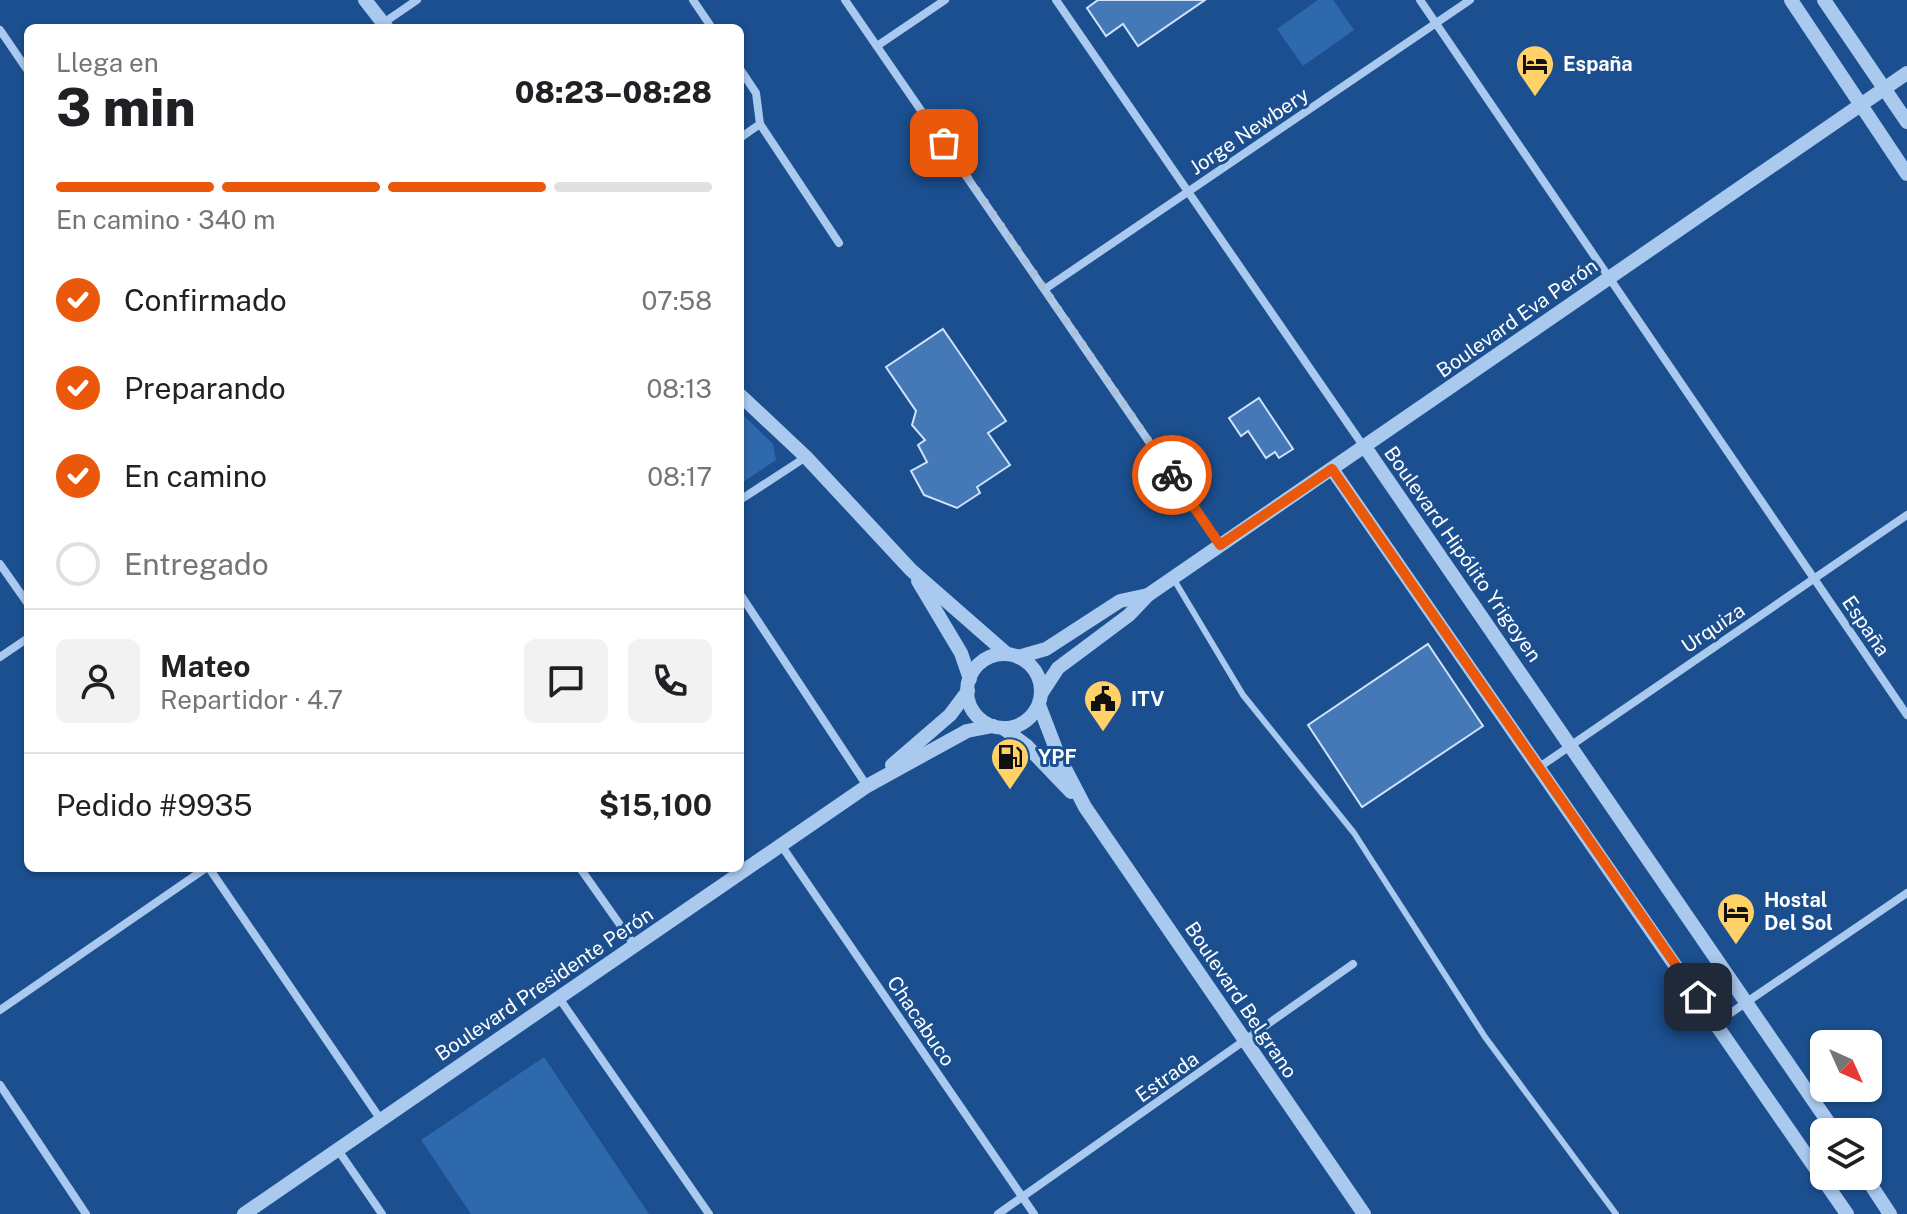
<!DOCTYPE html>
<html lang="es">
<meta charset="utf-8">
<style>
:root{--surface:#fff;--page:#f2f2f2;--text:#202124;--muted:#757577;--line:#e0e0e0;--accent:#ea580c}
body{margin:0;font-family:"Public Sans",sans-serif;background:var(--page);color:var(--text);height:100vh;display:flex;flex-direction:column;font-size:30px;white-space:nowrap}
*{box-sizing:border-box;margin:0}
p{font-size:26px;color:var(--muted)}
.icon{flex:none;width:44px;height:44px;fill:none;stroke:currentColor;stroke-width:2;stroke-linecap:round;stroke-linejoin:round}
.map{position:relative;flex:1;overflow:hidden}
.sheet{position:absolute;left:24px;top:24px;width:720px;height:848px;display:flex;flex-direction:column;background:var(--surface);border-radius:12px;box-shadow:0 2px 6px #0004}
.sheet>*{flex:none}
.needle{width:52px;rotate:135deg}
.fabs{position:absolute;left:1810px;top:1030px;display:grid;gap:16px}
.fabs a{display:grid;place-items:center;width:72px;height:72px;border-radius:12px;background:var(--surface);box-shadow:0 2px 6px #0004;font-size:40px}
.pin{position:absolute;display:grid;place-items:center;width:68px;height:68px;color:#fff;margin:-34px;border-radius:16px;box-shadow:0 4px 12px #0006}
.courier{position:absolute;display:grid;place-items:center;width:80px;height:80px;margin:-40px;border:6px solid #ea580c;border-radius:50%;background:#fff;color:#222;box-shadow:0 2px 10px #0007}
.head em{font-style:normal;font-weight:800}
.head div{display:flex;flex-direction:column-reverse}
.head{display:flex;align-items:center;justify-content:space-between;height:136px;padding:0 32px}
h1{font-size:52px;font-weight:800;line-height:60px}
.bar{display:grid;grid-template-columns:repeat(4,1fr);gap:12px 8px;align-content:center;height:96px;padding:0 32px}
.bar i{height:10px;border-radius:6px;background:var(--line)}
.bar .active{background:var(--accent)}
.bar p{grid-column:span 4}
.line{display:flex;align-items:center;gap:20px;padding:0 32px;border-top:2px solid var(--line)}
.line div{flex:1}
.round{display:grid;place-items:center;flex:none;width:84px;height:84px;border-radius:12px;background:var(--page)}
ol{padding:0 32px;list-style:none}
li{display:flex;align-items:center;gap:24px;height:88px}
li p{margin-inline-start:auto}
li .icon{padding:8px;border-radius:50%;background:var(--accent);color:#fff;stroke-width:4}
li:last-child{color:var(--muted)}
li i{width:44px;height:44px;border:4px solid var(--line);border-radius:50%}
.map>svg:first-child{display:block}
.green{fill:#2e69ad}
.building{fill:#4478b7;stroke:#cfe3fa;stroke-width:2}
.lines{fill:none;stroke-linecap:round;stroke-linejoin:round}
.service{stroke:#a9c9ee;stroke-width:6}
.minor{stroke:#a9c9ee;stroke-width:8}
.tertiary{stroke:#a9c9ee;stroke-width:14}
.done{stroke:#afc1d8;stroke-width:8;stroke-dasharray:0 14.4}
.route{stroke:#ea580c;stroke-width:10}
.labels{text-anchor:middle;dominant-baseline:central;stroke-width:6;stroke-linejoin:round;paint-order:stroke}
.poi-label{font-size:20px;font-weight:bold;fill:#fff;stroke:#1b4f8f;text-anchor:start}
.street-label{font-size:20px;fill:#fff;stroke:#1b4f8f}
</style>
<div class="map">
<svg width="1907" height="1214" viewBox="0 0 1907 1214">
<rect width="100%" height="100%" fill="#1b4f8f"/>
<g class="green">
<path d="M1318,0H1333L1354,30L1303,66L1277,29Z"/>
<path d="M740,412L773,444L776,460L740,484Z"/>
<path d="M544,1057L649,1214H471L421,1140Z"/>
</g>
<g class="building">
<path d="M1098,0H1205L1138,46L1123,24L1106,36L1087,8Z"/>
<path d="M943,329L1006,421L988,433L1010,465L977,487L980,493L957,508L924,495L911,471L927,462L918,445L925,440L912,425L916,411L886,367Z"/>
<path d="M1259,398L1293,449L1279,458L1275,452L1266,458L1248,431L1241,436L1229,418Z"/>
<path d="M1428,644L1483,726L1362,807L1308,725Z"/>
</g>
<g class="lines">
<path class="service" d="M1173,578L1243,695L1354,833L1485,1037L1616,1214"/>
<g class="minor">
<path d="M693,0L712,28"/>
<path d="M845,0L1220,545"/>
<path d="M1056,0L1364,447"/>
<path d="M1420,0L1907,715"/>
<path d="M376,28L417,0"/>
<path d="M0,30L28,71"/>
<path d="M877,46L945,0"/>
<path d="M740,69L756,93L760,124L839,243"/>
<path d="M740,138L760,124"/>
<path d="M1045,289L1470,0"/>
<path d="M740,500L806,457"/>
<path d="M0,564L28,604"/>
<path d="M740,594L867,786"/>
<path d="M0,657L28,638"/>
<path d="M1538,768L1907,515"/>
<path d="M781,845L1034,1214"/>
<path d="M209,868L381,1120"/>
<path d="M580,868L635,946"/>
<path d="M559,998L709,1214"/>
<path d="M0,1010L206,868"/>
<path d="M1716,1023L1907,893"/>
<path d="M0,1085L86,1214"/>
<path d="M338,1150L382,1214"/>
<path d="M998,1214L1353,964"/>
</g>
<g class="tertiary">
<path d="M365,0L387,28"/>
<path d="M1791,0L1907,174"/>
<path d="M1824,0L1907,122"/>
<path d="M740,395L806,457L911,570L1007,654"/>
<path d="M1365,447L1835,1132"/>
<path d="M1332,469L1847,1214"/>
<path d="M918,581L961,653L970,679"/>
<circle cx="1004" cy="691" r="37"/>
<path d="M1018,657L1046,649L1120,601L1148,595"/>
<path d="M1041,694L1058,668L1129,615L1148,595L1907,73"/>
<path d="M1039,705L1059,757L1085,807L1364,1214"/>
<path d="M1003,728L1027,746L1071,792"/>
<path d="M892,765L950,715L968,691"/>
<path d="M1865,1176L1890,1214"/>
<path d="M244,1214L867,786L967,731L993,726"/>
</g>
</g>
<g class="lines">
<path class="done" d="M944,143L1172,475"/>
<path class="route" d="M1172,475L1220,545L1332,469L1698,997"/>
</g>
<defs>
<g id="hotel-pin" transform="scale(2)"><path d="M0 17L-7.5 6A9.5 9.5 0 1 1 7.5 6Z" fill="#ffd166" stroke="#1b4f8f"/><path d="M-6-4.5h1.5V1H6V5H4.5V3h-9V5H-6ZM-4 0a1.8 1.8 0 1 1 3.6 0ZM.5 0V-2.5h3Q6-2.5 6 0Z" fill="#111"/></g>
<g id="civic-pin" transform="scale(2)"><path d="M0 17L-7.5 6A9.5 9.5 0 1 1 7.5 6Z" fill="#ffd166" stroke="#1b4f8f"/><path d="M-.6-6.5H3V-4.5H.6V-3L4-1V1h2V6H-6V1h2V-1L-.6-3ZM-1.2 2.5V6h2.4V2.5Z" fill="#111"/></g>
<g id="fuel-pin" transform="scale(2)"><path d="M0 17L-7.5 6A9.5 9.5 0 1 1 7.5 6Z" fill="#ffd166" stroke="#1b4f8f"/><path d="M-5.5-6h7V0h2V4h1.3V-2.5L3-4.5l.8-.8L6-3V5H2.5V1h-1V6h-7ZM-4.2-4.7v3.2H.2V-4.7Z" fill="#111"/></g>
</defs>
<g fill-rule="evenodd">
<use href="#hotel-pin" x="1535" y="64"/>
<use href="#civic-pin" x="1103" y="699"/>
<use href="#fuel-pin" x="1010" y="757"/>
<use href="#hotel-pin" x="1736" y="912"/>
</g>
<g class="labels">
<g class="poi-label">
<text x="1563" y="64">España</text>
<text x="1131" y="699">ITV</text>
<text x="1038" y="757">YPF</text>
<text x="1764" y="900">Hostal<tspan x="1764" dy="23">Del Sol</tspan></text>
</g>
<g class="street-label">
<text transform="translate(1249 131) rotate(-34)">Jorge Newbery</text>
<text transform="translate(1517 318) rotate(-35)">Boulevard Eva Perón</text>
<text transform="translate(1463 554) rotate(55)">Boulevard Hipólito Yrigoyen</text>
<text transform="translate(1866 626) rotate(56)">España</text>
<text transform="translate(1713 628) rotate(-34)">Urquiza</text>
<text transform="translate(544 984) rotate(-34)">Boulevard Presidente Perón</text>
<text transform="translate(1241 1000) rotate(56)">Boulevard Belgrano</text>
<text transform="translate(921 1021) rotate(56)">Chacabuco</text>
<text transform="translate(1167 1077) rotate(-35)">Estrada</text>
</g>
</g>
</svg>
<div class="fabs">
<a><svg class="needle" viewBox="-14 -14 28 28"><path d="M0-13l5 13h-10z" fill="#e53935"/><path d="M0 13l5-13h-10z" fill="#757577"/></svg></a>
<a><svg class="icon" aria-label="layers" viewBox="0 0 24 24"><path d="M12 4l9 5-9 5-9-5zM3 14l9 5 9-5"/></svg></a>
</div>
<div class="pin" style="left:944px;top:143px;background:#ea580c"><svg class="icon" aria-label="bag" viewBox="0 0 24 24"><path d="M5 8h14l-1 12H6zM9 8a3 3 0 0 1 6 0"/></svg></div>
<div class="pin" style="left:1698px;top:997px;background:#1f2937"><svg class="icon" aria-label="home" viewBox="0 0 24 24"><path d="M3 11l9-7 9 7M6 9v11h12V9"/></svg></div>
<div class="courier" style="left:1172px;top:475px"><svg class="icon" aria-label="bike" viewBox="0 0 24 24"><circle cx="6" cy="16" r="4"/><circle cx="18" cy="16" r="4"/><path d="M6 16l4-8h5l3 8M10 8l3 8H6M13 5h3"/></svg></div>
<section class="sheet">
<div class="head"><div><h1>3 min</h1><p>Llega en</p></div><em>08:23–08:28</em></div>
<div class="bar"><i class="active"></i><i class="active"></i><i class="active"></i><i></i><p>En camino · 340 m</p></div>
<ol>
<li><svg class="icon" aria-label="check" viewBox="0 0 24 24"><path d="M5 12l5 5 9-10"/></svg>Confirmado<p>07:58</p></li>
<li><svg class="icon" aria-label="check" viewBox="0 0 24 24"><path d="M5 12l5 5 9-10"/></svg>Preparando<p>08:13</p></li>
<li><svg class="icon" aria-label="check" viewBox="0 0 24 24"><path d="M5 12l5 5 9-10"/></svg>En camino<p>08:17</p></li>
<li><i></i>Entregado</li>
</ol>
<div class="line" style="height:144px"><a class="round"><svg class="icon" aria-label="person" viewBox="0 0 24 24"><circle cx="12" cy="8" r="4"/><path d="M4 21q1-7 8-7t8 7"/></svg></a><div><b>Mateo</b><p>Repartidor · 4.7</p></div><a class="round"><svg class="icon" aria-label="chat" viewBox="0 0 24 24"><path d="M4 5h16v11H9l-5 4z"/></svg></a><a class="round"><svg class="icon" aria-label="phone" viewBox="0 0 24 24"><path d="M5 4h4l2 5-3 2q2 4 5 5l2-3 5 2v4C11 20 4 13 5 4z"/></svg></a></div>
<div class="line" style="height:104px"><div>Pedido #9935</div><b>$15,100</b></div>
</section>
</div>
